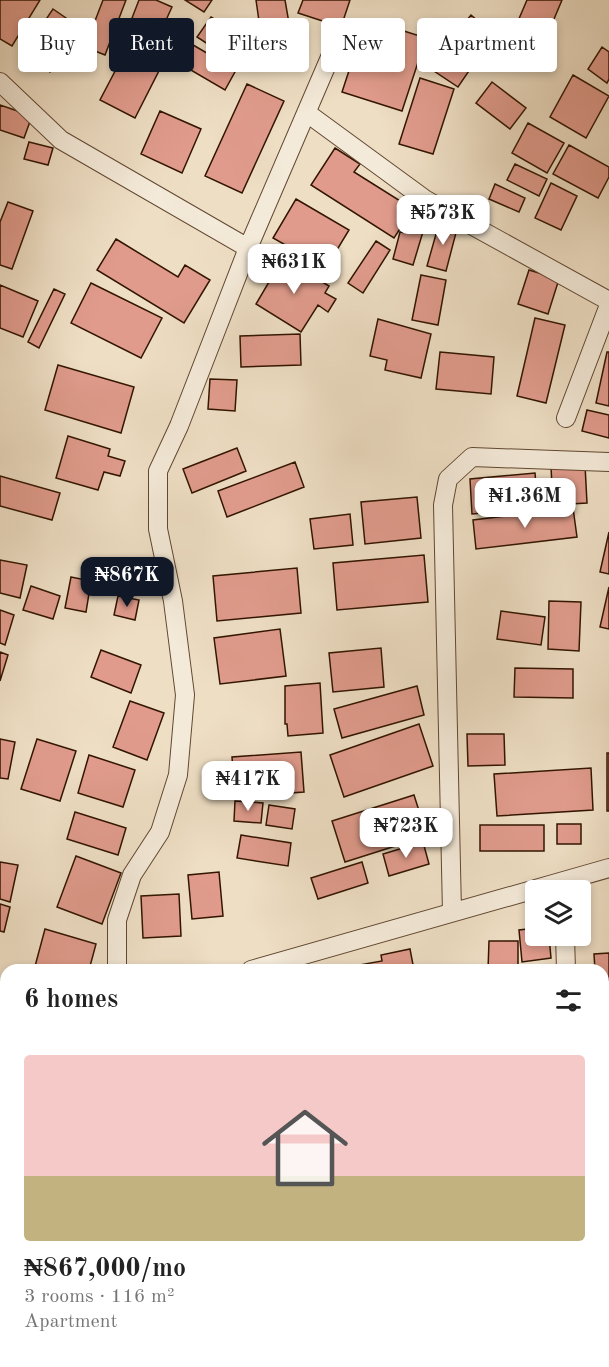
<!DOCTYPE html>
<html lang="en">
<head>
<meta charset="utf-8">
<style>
	:root { --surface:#fff; --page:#f6f6f6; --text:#222; --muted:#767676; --line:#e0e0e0; --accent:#111827 }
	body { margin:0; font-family:"Old Standard TT",serif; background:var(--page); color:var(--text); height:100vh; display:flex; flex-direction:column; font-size:22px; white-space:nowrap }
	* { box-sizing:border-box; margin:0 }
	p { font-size:20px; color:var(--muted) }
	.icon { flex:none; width:33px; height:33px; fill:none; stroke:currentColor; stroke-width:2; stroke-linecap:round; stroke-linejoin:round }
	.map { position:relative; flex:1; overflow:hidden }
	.sheet { position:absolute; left:0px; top:964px; width:609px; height:404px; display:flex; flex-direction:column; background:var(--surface); border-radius:18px 18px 0 0; box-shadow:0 3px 9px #0003 }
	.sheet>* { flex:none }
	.banner { position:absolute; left:18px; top:18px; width:573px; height:54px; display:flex; gap:12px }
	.fabs { position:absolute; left:525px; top:880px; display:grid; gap:12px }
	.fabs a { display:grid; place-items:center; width:66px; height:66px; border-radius:6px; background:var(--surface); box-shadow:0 3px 9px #0003; font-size:30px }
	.price { position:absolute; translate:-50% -51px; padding:0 14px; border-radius:12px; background:#fff; color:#222; font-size:20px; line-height:39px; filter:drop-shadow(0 2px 3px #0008) }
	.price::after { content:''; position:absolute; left:50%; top:36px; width:18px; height:14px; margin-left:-9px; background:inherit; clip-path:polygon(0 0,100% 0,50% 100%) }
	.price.on { background:var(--accent); color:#fff }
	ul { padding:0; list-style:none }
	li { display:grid; align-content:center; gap:12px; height:318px; padding:0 24px }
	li+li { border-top:2px solid var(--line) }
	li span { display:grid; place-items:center; height:186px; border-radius:6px; color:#555 }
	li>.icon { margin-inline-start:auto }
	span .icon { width:108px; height:108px; fill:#fffc; stroke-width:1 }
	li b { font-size:26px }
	h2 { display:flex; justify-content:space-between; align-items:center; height:72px; padding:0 24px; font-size:26px }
	.tag { padding:0 21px; border-radius:6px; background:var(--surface); box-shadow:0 3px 9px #0003; font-size:21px; line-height:54px }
	.tag.on { background:var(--accent); color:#fff }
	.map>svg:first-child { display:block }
</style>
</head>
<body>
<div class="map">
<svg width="609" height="1367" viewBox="0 0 609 1367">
	<rect width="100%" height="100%" fill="#eedec4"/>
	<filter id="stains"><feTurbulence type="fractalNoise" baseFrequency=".00333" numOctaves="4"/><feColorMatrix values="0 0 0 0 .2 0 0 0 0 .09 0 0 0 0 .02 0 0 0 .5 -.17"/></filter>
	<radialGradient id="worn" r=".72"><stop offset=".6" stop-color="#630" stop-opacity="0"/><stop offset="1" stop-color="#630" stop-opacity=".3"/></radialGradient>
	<!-- building -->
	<path fill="#e09b8c" stroke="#321500" stroke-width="1.5" d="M 0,0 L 40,0 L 12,46 L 0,39 Z
		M 103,0 L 126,0 L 105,55 L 85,47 Z
		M 139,0 L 156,0 L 172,7 L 161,31 L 132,18 Z
		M 185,0 L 212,0 L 204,12 Z
		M 256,0 L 285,0 L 289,23 L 260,28 Z
		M 303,0 L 350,0 L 341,27 L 298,13 Z
		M 527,0 L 562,0 L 533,69 L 503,56 Z
		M 53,9 L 79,27 L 50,72 L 23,53 Z
		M 471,15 L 497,37 L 479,57 L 454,36 Z
		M 211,17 L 251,43 L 237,63 L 197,37 Z
		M 366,19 L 426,38 L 402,111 L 342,92 Z
		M 134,35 L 168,53 L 135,118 L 100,100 Z
		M 188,42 L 236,70 L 225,90 L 177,62 Z
		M 445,42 L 475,62 L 458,87 L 428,67 Z
		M 602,47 L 609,52 L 609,79 L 607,83 L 588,69 Z
		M 573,75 L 609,96 L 586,138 L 550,117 Z
		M 420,78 L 454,89 L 433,154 L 399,144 Z
		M 492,82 L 526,108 L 510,129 L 476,103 Z
		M 247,84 L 284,101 L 242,193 L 205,176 Z
		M 0,105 L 32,116 L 24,138 L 0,130 Z
		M 160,111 L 201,129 L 182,173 L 141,154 Z
		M 528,123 L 564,143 L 547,173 L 512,153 Z
		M 29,142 L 53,148 L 48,165 L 24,159 Z
		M 569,145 L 609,167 L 609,177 L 598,198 L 553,174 Z
		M 335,148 L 360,164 L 354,172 L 413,209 L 394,238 L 311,185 Z
		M 515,164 L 547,179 L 539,196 L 507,180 Z
		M 551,183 L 577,196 L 561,230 L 535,218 Z
		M 495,184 L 525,198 L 519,212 L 489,199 Z
		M 296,199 L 349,230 L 326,268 L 273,238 Z
		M 8,202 L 33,211 L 12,269 L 0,265 L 0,222 Z
		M 412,211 L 428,215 L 413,265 L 393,259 L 400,232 L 406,233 Z
		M 440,220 L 458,225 L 446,271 L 427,266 Z
		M 116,239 L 178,277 L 185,265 L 210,280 L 184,323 L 97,270 Z
		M 376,241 L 390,250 L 363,293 L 348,283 Z
		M 283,258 L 329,286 L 325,293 L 336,299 L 328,312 L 318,305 L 301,332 L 256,304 Z
		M 529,270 L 559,279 L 548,314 L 518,304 Z
		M 421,275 L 446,280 L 438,325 L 412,320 Z
		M 91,283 L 162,318 L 141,358 L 71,323 Z
		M 0,285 L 38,301 L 23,337 L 0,328 Z
		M 54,289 L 65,294 L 39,348 L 28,342 Z
		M 535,318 L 565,325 L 546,403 L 517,396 Z
		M 378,319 L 431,334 L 421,378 L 385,370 L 387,360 L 370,356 Z
		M 300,334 L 301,365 L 241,367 L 240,336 Z
		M 440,352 L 494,357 L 491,394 L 436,389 Z
		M 607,352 L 609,352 L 609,406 L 596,403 Z
		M 58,365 L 134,387 L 121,433 L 45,410 Z
		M 210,379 L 237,380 L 235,411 L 208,409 Z
		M 587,410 L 609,415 L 609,438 L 582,431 Z
		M 68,436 L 110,449 L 108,456 L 125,461 L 120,476 L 104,472 L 98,490 L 56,478 Z
		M 237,448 L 246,471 L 192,493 L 183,469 Z
		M 295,462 L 304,487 L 227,517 L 218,491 Z
		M 585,465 L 587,503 L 553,505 L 551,467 Z
		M 535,473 L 538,508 L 472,514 L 470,479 Z
		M 0,476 L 60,493 L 52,520 L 0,506 Z
		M 417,497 L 421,538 L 365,544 L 361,502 Z
		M 573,508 L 577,537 L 476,549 L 473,520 Z
		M 350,514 L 353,545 L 314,549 L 310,519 Z
		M 609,532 L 609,574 L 600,572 Z
		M 424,555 L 428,602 L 337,610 L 333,563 Z
		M 0,560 L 27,565 L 20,598 L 0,593 Z
		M 297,568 L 301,613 L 217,621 L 213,576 Z
		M 71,577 L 91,581 L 86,612 L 65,608 Z
		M 31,586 L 60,596 L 53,619 L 23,610 Z
		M 609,587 L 609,629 L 600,627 Z
		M 118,596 L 139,600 L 135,620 L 114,615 Z
		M 549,601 L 581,602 L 579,651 L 548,649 Z
		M 0,610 L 14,615 L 5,645 L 0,643 Z
		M 501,611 L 545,617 L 541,645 L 497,639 Z
		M 280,629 L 286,676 L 220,684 L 214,638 Z
		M 381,648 L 384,687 L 333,692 L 329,653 Z
		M 101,650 L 141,665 L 131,693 L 91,677 Z
		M 0,652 L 8,655 L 0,681 Z
		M 515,668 L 573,669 L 573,698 L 514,697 Z
		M 320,683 L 323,733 L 288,736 L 287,724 L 285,724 L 285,686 Z
		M 417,686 L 424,715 L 342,738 L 334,709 Z
		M 130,701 L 164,713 L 147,760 L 113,747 Z
		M 419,724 L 433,766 L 344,797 L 330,755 Z
		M 467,734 L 504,734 L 505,765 L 468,766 Z
		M 0,739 L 15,742 L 8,779 L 0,778 Z
		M 37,739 L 76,751 L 60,801 L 21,789 Z
		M 301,752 L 304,792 L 235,797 L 232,757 Z
		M 607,753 L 609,753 L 609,811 L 607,811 Z
		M 89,755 L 135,770 L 123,807 L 78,793 Z
		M 591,768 L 593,810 L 497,816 L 494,774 Z
		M 414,795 L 427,836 L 345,862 L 332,821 Z
		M 235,801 L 263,803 L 261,823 L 234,821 Z
		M 269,805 L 295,809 L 292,829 L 266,825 Z
		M 75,812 L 126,828 L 118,855 L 67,839 Z
		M 557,824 L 581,824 L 581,844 L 557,844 Z
		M 480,825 L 544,825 L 544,851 L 480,851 Z
		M 241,835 L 291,843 L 288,866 L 237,858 Z
		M 423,842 L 429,864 L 389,876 L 383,854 Z
		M 76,856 L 121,873 L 102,924 L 57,907 Z
		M 0,862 L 18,865 L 10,902 L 0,899 Z
		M 362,862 L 368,883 L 318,899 L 311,878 Z
		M 219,872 L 223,916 L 192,919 L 188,875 Z
		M 179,894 L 181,936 L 143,938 L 141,896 Z
		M 0,904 L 10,907 L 4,932 L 0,931 Z
		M 536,928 L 536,936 L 549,936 L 551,958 L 522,962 L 519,930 Z
		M 45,929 L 96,944 L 89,970 L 34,970 Z
		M 489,941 L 518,941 L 518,970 L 488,970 Z
		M 410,949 L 414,970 L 360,970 L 359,965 L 382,961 L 381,955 Z
		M 609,953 L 609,1023 L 603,1023 L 603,970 L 595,970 L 594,954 Z
		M 603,1162 L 609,1163 L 609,1247 L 603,1246 Z
		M 399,1362 L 455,1362 L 457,1367 L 380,1367 Z"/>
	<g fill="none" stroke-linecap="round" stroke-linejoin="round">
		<defs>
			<path id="minor" d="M 0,82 L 61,140 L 248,248
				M 307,113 L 426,200 L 609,301
				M 566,418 L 609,305
				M 452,912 L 443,505 L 448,479 L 472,457 L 609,462
				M 565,936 L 566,970
				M 117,970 L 117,920 L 132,875 L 160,832 L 178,775 L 185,695 L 173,601 L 158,529 L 158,471 L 179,426 L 248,248 L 331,55
				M 251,970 L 609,868
				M 0,1071 L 6,1071
				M 15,1362 L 16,1367
				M 260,1367 L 263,1362"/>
		</defs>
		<!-- minor casing -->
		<use href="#minor" stroke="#614731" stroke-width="20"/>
		<!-- minor -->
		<use href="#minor" stroke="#f4ead9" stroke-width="18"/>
	</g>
	<rect width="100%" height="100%" filter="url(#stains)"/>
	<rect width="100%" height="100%" fill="url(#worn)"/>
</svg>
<div class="fabs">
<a><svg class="icon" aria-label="layers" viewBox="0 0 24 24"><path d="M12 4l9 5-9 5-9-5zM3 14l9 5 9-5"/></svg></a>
</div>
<b class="price" style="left:443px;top:246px">₦573K</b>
<b class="price" style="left:294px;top:295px">₦631K</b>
<b class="price" style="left:525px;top:529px">₦1.36M</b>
<b class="price on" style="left:127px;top:608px">₦867K</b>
<b class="price" style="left:248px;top:812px">₦417K</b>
<b class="price" style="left:406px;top:859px">₦723K</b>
<div class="banner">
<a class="tag">Buy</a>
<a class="tag on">Rent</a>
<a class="tag">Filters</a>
<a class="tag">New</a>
<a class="tag">Apartment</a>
</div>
<section class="sheet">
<h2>6 homes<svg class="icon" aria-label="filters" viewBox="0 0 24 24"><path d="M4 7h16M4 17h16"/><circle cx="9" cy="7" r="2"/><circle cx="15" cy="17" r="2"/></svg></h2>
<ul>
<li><span style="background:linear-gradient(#f6c9c9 65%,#c2b280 0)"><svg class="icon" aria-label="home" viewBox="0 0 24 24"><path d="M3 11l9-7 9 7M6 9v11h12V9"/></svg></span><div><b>₦867,000/mo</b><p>3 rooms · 116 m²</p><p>Apartment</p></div></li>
</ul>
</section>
</div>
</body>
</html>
